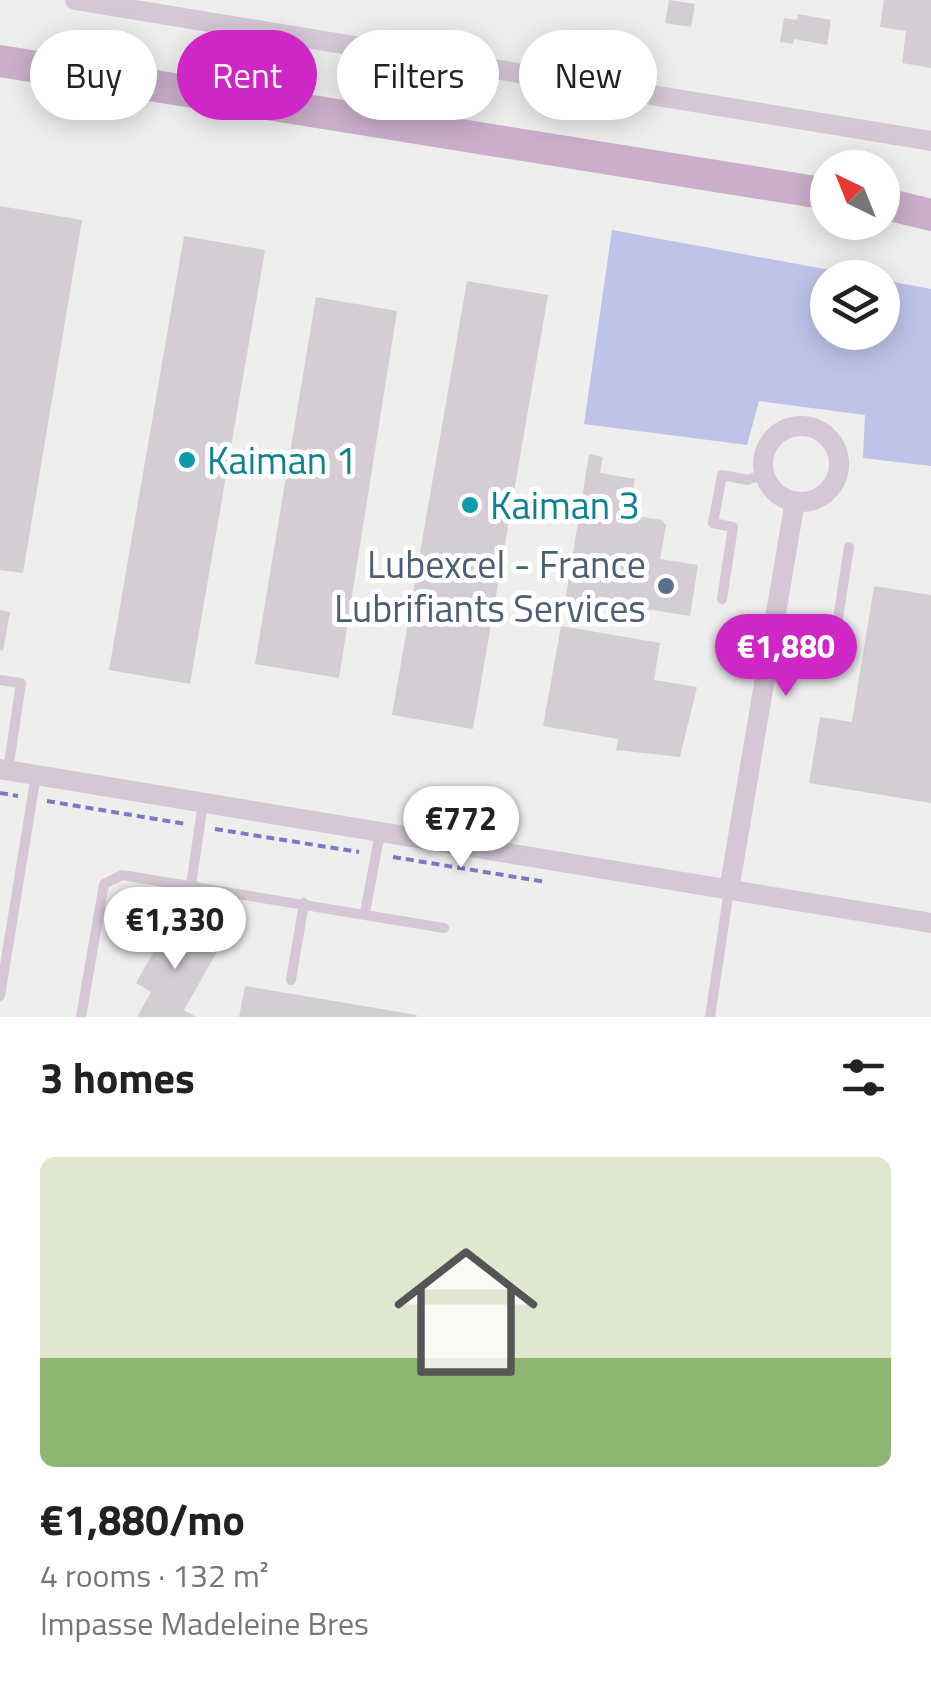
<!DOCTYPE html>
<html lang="en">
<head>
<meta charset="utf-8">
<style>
	:root { --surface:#fff; --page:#f6f6f6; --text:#222; --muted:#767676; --accent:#cf27c6 }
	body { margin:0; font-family:"Titillium Web",sans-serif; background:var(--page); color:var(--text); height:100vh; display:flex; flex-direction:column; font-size:38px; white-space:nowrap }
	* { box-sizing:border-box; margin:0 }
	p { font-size:32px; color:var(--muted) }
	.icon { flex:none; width:55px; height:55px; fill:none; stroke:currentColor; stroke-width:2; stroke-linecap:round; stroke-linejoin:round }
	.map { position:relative; height:1017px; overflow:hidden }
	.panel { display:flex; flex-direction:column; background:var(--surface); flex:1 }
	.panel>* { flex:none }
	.banner { position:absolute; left:30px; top:30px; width:872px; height:90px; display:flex; gap:20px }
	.needle { width:65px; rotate:317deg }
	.fabs { position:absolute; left:810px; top:150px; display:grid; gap:20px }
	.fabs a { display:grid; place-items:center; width:90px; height:90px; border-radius:50%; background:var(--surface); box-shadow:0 5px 25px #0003; font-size:50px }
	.price { position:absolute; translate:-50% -85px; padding:0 22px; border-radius:35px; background:#fff; color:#222; font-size:32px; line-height:65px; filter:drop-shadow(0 2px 5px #0008) }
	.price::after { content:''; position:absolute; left:50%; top:60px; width:30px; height:22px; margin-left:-15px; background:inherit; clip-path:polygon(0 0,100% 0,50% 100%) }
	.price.active { background:var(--accent); color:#fff }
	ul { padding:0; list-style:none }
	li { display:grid; align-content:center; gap:20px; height:530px; padding:0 40px }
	li span { display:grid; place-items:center; height:310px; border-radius:15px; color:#555 }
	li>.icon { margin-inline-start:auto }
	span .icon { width:180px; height:180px; fill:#fffc; stroke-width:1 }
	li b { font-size:42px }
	h2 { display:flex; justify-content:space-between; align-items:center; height:120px; padding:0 40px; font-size:42px }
	.chip { padding:0 35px; border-radius:45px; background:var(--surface); box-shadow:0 5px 25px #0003; font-size:35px; line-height:90px }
	.chip.active { background:var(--accent); color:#fff }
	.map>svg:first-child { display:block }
</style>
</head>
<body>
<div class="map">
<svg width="931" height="1017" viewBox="0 0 931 1017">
	<rect width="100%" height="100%" fill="#eeefed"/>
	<!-- green -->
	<path fill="#bec3ea" d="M 612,230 L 868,277 L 828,278 L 828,332 L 882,332 L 883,280 L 931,289 L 931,466 L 863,458 L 865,415 L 759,401 L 747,445 L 584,424 Z"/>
	<!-- building -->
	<path fill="#d4cdd3" d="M 669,0 L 695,4 L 691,27 L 665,23 Z
		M 884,0 L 931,0 L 931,68 L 902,63 L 906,31 L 880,27 Z
		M 798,14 L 831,20 L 827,45 L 794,39 L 793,44 L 780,42 L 784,18 L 797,20 Z
		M 0,206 L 82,220 L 23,573 L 0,570 Z
		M 184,236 L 265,250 L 190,684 L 109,670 Z
		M 467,281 L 548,295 L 473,729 L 392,715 Z
		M 316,297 L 397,311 L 339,678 L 255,664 Z
		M 589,454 L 603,457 L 600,473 L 635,479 L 629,515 L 662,520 L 666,525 L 660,559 L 698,565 L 690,616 L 614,604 L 613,609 L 565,602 Z
		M 874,586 L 931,595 L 931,803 L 809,783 L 820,717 L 852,722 Z
		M 0,610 L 10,612 L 3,651 L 0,650 Z
		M 561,626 L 660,643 L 654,680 L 697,687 L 680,757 L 616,750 L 618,739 L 543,726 Z
		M 171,921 L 219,948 L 184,1010 L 196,1017 L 137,1017 L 151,992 L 136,983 Z
		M 245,986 L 417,1015 L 416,1017 L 239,1017 Z"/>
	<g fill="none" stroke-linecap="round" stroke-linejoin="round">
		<!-- path -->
		<path stroke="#7979c5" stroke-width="4" stroke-dasharray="8 5" stroke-linecap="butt" d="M 0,793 L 18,796
			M 47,801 L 186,824
			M 215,829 L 359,852
			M 393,857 L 546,882"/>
		<!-- lane -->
		<path stroke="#d5c7d6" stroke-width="10" d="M 722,599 L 733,527 L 713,523 L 722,475 L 748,480 L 765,473
			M 769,654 L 831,664 L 849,547
			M 0,680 L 21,683 L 8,770
			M 191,885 L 203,803
			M 365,913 L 380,832
			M 291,980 L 304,903
			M 0,996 L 36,775
			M 81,1017 L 104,884 L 122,875 L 444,928
			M 710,1017 L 729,890"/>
		<!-- street -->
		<path stroke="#d5c7d6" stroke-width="20" d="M 75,0 L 931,141
			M763 464a38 38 0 1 1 76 0a38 38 0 1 1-76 0Z
			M 0,769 L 931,923
			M 729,890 L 795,501"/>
		<!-- primary -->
		<path stroke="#caaeca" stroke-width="32" d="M 0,61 L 828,194
			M 882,203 L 931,215"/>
	</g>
	<!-- markers -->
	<g fill="#0f9aa8" stroke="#fff" stroke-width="4">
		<circle cx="187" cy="460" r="10"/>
		<circle cx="470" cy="505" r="10"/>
	</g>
	<circle fill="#5c6f8a" stroke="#fff" stroke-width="4" cx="666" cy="586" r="10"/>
	<g text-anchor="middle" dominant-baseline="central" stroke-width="10" stroke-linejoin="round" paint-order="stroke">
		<!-- culture labels -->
		<g font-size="38" fill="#0d838f" stroke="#fff" text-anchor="start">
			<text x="207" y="460">Kaiman 1</text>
			<text x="490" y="505">Kaiman 3</text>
		</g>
		<!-- service labels -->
		<g font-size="38" fill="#4e5e75" stroke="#fff" text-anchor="end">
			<text x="646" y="564">Lubexcel - France<tspan x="646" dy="44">Lubrifiants Services</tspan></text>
		</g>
	</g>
</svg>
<div class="fabs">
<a><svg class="needle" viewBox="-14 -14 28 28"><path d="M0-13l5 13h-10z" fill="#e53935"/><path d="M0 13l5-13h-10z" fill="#767676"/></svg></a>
<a><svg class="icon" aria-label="layers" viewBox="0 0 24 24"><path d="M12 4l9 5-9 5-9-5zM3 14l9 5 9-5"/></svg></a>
</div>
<b class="price active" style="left:786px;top:699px">€1,880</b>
<b class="price" style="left:461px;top:871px">€772</b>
<b class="price" style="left:175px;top:972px">€1,330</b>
<div class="banner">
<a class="chip">Buy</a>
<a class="chip active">Rent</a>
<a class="chip">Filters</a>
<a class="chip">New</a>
</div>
</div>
<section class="panel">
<h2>3 homes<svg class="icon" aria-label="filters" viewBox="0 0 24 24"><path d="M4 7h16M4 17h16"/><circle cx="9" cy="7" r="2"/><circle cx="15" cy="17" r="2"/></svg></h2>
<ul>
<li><span style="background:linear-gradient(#dfe7d0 65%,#8fb573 0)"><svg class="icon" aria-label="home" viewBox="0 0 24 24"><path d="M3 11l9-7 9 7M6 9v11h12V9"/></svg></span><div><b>€1,880/mo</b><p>4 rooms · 132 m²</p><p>Impasse Madeleine Bres</p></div></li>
</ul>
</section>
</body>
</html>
